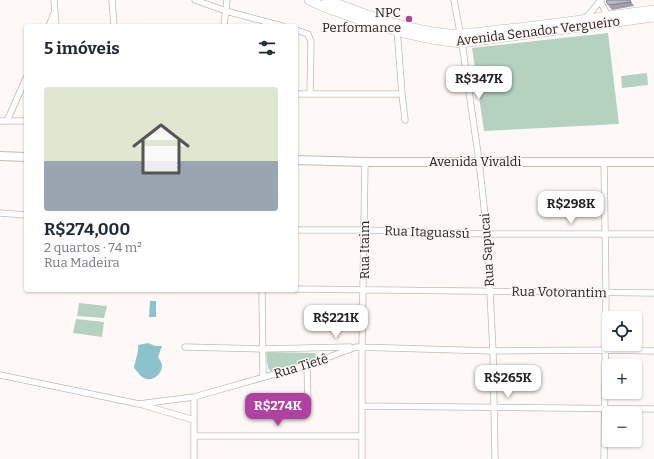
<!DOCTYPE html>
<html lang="pt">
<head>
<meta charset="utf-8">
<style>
	:root { --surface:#fff; --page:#f2f2f3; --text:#1f2937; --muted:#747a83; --accent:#af42a1 }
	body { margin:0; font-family:Bitter,serif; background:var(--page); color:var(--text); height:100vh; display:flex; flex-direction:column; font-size:15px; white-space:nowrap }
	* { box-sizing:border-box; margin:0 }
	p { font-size:13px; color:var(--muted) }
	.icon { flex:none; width:22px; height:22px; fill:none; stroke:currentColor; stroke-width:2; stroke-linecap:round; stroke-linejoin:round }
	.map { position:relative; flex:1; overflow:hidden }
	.side { position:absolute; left:24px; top:24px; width:274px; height:268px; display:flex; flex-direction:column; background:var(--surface); border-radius:4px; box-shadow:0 1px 3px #0004 }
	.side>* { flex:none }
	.fabs { position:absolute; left:602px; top:311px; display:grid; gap:8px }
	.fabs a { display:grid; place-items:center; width:40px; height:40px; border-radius:4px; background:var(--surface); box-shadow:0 1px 3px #0004; font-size:20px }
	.price { position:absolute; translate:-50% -34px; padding:0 9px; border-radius:8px; background:#fff; color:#222; font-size:13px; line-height:26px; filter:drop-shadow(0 1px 2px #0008) }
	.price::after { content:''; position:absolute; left:50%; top:24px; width:12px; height:9px; margin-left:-6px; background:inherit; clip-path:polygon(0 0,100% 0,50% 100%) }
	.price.active { background:var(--accent); color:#fff }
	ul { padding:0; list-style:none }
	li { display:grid; align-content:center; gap:8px; height:212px; padding:0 20px }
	li span { display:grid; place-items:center; height:124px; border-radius:4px; color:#555 }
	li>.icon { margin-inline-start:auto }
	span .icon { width:72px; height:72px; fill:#fffc; stroke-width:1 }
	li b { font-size:17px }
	h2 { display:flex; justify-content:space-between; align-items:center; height:48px; padding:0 20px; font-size:17px }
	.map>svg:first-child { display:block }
</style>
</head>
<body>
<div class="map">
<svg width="654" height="459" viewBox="0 0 654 459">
	<rect width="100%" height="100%" fill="#fef9f7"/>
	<!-- green -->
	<path fill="#b5d2c1" d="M 608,33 L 619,124 L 484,131 L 472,48 Z
		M 647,73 L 648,85 L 622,88 L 621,76 Z
		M 79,303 L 107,306 L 104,318 L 77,316 Z
		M 76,319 L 104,322 L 102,337 L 73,333 Z
		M 266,352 L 315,353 L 318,357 L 317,358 L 271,372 L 268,368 Z"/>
	<!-- water -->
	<path fill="#8bc2cb" d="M 150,301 L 156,301 L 156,317 L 149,317 Z
		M 148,343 L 155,346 L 162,346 L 158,357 C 160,360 162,363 162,366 C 162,373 154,381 147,379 C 141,378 138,372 134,368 C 135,360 139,353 138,345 Z"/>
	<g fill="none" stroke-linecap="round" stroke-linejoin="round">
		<defs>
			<path id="street" d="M 54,0 L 56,26
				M 112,0 L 114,26
				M 195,0 L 226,11 L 282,26
				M 454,0 L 462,43 L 479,161 L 487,234 L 493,351 L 495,459
				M 600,1 L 608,16
				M 586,18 L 601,0
				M 49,26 L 54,13
				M 224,26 L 227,0
				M 397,29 L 402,94 L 405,120
				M 296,30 L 308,34 L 311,42 L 310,94
				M 296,94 L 402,94
				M 0,121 L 26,121
				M 7,121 L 26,78
				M 0,213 L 26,215
				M 296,230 L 364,230 L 487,234 L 654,234
				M 296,289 L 654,293
				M 262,290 L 263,377
				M 185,347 L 262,349 L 350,347
				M 307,365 L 308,405
				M 0,375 L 139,404 L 194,397 L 307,365 L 356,347 L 493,351 L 605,350 L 654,351
				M 194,397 L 194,459
				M 143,405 L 194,420
				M 362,406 L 654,409
				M 195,436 L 362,436
				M 362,459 L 362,348 L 365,162
				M 604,459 L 606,293 L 604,162"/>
			<path id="secondary" d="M 0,156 L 26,157
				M 296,160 L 365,162 L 654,162"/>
			<path id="primary" d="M 309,0 C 322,7 336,11 349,16 C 386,29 423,40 462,43 L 654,17
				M 327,0 C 367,15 406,30 449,34 C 468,35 488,31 507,29 C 556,24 605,16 654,10"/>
		</defs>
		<!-- street casing -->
		<use href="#street" stroke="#c5b9b3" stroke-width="7"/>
		<!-- secondary casing -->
		<use href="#secondary" stroke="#c5b9b3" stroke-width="10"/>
		<!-- primary casing -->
		<use href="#primary" stroke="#c5b9b3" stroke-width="10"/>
		<!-- street -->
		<use href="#street" stroke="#fff" stroke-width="5.5"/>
		<!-- secondary -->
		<use href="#secondary" stroke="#fff" stroke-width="8"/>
		<!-- primary -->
		<use href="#primary" stroke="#fff" stroke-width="9"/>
	</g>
	<!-- wall -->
	<path fill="#a09ea8" d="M 630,0 L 634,6 L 612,10 L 606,2 Z"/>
	<!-- building -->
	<path fill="#bab8c3" stroke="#828188" d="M 607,0 L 630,0 L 631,2 L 609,5 L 606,2 Z"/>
	<!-- markers -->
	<circle fill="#af42a1" stroke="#fef9f7" stroke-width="1.5" cx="409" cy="19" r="4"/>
	<g text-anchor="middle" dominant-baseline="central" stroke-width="3" stroke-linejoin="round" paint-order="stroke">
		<!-- poi labels -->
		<g font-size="13" fill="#26221f" stroke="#fef9f7" text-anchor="end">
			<text x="401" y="12">NPC<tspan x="401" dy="15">Performance</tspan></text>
		</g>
		<!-- street labels -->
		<g font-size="13" fill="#26221f" stroke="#fef9f7">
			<text transform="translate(538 31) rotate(-7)">Avenida Senador Vergueiro</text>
			<text x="475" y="161">Avenida Vivaldi</text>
			<text transform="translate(427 232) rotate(2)">Rua Itaguassú</text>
			<text transform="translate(364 250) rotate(-90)">Rua Itaim</text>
			<text transform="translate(487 250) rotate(-94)">Rua Sapucai</text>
			<text transform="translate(559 292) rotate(1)">Rua Votorantim</text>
			<text transform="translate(301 366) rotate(-17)">Rua Tietê</text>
		</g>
	</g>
</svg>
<div class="fabs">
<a><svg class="icon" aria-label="locate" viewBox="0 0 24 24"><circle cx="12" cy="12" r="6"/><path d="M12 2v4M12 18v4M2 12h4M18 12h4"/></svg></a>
<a>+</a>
<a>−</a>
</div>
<b class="price" style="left:479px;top:100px">R$347K</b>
<b class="price" style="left:571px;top:225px">R$298K</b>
<b class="price" style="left:336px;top:339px">R$221K</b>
<b class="price" style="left:508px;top:399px">R$265K</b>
<b class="price active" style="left:278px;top:427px">R$274K</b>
<section class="side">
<h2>5 imóveis<svg class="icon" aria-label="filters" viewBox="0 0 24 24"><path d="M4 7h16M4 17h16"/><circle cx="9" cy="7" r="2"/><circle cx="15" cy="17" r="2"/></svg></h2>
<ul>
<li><span style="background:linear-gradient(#dfe7d0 60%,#9aa5b1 0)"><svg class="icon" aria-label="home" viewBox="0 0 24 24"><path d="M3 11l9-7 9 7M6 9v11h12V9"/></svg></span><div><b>R$274,000</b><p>2 quartos · 74 m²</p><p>Rua Madeira</p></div></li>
</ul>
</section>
</div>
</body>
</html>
